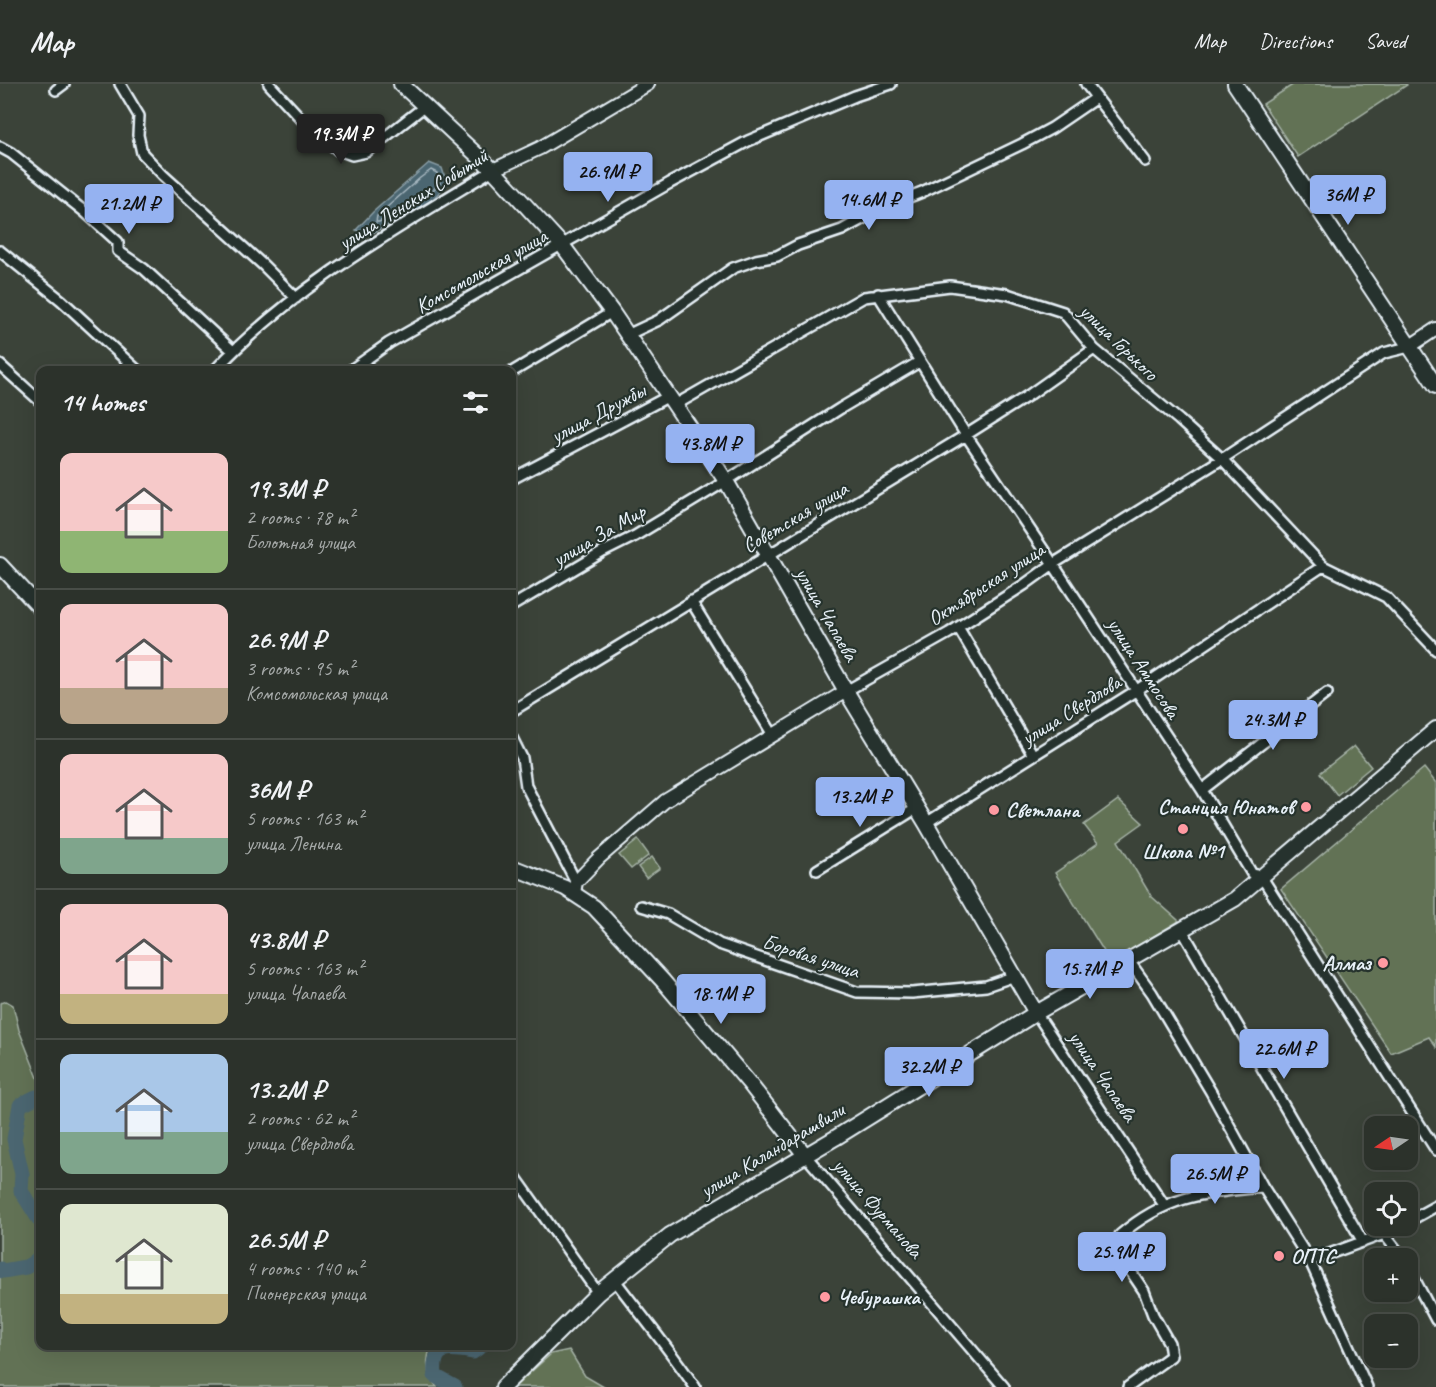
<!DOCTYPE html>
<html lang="en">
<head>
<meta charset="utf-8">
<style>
	:root { --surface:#2c322b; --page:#343a33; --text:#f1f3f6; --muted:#a6aaa9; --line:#484d47; --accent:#95b2f1 }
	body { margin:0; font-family:Caveat,sans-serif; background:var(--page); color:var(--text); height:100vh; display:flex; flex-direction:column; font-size:22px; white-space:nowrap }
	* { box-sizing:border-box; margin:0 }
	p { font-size:20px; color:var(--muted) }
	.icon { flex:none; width:33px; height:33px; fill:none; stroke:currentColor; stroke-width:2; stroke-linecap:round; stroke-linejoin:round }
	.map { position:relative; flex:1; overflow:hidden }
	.panel { position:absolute; left:36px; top:282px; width:480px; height:984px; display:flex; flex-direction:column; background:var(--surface); border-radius:12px; box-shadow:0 6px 24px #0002,0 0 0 2px var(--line) }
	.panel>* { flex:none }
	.needle { width:39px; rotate:257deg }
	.controls { position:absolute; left:1364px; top:1032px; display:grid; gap:12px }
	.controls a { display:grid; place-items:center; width:54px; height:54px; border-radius:12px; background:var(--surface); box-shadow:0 6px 24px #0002,0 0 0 2px var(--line); font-size:30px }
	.price { position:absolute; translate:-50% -51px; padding:0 14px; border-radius:6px; background:var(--accent); color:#111; font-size:20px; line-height:39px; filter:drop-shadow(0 2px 3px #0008) }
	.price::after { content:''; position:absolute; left:50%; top:36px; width:18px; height:14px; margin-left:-9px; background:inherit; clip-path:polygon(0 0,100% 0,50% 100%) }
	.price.current { background:#222; color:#fff }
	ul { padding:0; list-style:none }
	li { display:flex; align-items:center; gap:18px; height:150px; padding:0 24px }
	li+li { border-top:2px solid var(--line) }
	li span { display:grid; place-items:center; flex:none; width:168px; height:120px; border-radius:12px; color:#555 }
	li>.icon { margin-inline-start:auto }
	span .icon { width:72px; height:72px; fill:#fffc; stroke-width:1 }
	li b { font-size:26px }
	h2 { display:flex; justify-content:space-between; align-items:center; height:72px; padding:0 24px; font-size:26px }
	header { display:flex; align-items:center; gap:36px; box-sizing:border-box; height:84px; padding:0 30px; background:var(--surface); border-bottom:2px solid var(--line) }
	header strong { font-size:28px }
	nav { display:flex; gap:33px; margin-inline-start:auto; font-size:21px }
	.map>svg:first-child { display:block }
</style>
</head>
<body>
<header>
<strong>Map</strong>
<nav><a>Map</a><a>Directions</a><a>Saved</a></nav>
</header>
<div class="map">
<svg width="1436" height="1303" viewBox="0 0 1436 1303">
	<rect width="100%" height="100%" fill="#3b4339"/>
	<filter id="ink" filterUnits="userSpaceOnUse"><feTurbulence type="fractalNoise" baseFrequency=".0167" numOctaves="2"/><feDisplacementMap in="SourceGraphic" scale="12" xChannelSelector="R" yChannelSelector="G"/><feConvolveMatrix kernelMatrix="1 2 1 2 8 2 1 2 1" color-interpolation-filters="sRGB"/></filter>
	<g filter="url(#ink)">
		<!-- green -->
		<path fill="#627255" stroke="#a5b2a6" stroke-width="1.5" d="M 1294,0 L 1406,0 L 1407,1 L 1298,73 L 1263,20 Z
			M 1354,662 L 1371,683 L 1337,711 L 1320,689 Z
			M 1424,684 L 1436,699 L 1436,963 L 1429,953 L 1391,969 L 1281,805 Z
			M 1118,716 L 1143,739 L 1118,757 L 1151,812 L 1179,837 L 1129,867 L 1108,874 L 1055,789 L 1098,759 L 1084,741 Z
			M 638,756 L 649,771 L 631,785 L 619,771 Z
			M 652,773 L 660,784 L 646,794 L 638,783 Z
			M 6,917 L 13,921 L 19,946 L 40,999 L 40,1262 L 431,1262 C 426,1276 425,1291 437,1303 L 0,1303 L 0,919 Z
			M 569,1266 L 585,1292 L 604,1303 L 514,1303 L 551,1270 Z"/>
		<!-- water -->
		<path fill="#4b6671" stroke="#8a9ea7" stroke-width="1.5" d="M 429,79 L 442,84 L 447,100 L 430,118 L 369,151 L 356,146 L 373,128 Z"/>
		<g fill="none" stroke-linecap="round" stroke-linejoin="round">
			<!-- shore -->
			<path stroke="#a9b9c2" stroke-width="1.5" d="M 431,86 L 437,89 L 440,99 L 426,113 L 379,138 L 376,138 L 377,132 L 420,94 Z"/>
			<!-- river -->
			<path stroke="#4b6671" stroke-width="15" d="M 40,1014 L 36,1013 L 20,1021 L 14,1055 L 22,1090 L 21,1107 L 40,1137
				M 0,1185 L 3,1187 L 26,1183 L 40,1175
				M 455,1303 L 435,1292 C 432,1260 449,1264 473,1268 L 481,1262"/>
			<defs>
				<path id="minor" d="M 120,0 L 139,32 L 138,51 L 142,69 L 163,91 L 263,181 L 296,214
					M 269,0 L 307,41 L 338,66 L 352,71 L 366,68 L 425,22
					M 1086,0 L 1145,77
					M 56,6 L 64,0
					M 0,63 L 11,69 L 85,128 L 118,158 L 118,167 L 144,185 L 233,267
					M 0,167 L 61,216 L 137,286
					M 878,210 L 966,351 L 1053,480 L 1202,706 L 1252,790 L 1261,792 L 1436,1066
					M 627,251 L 659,236 L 733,184 L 756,176 L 777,172 L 798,161 L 842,146 L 884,123 L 922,108 L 1022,60 L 1052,44 L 1096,14
					M 0,281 L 40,317
					M 215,286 C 293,203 396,145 493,86
					M 351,286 L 389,259 L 670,99 L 748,57 L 855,12 L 891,0
					M 512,288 L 612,228
					M 675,321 L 864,213 L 950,202 L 1007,210 L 1063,228 L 1094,265 L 1179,336 L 1222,375 L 1323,482 L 1386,513 L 1436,566
					M 512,395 L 669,312
					M 691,517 L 773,651
					M 512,522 L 603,468 L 635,452 L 726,397 L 841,324 L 919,278
					M 958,543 L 1033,671
					M 846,607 L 949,549 L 1024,501 L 1053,480 L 1222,375 L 1384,269 L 1409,263
					M 512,627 L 966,351 L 1029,311 L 1094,265
					M 512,654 L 522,674 L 526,702 L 576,798
					M 1202,706 L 1327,609
					M 926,739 L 1137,606 L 1323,482
					M 817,786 L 917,724
					M 641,822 L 668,830 L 719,860 L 857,908 L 912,909 L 986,902 L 1015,892
					M 1182,846 L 1363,1158
					M 1129,877 L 1152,909 L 1211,1008 L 1263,1103 L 1310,1177 L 1367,1303
					M 1036,929 L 1164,1121
					M 805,1071 L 1004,1303
					M 512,1088 L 598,1209
					M 1407,1138 L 1436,1122
					M 1384,1150 L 1403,1174
					M 1310,1177 L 1384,1150 L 1400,1142
					M 1407,1181 L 1436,1236
					M 614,1195 C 641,1231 670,1266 695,1303
					M 1128,1303 L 1171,1272 L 1169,1259 L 1153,1231 L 1144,1207 L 1117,1167 L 1120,1151 C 1167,1111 1204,1109 1263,1103"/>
				<path id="tertiary" d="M 493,86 L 540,64 L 648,0
					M 1409,263 L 1436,245
					M 574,809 L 576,798 L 599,774 L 665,717 L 846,607"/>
				<path id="secondary" d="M 401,0 L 493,86 L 562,161 L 612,228 L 726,397 L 846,607 L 926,739 L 1036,929
					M 1235,0 L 1436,302
					M 0,481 L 40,524
					M 512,783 L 565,804 L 594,823 L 663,897 L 749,999 L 805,1071
					M 503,1303 L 598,1209 L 670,1151 L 835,1054 L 1036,929 L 1235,815 L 1436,645"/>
			</defs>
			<!-- minor casing -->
			<use href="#minor" stroke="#e8f1f8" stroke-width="14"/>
			<!-- tertiary casing -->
			<use href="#tertiary" stroke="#e8f1f8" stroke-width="16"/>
			<!-- secondary casing -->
			<use href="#secondary" stroke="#e8f1f8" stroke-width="18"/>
			<!-- minor -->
			<use href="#minor" stroke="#26332d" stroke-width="9"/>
			<!-- tertiary -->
			<use href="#tertiary" stroke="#26332d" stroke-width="12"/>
			<!-- secondary -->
			<use href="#secondary" stroke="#26332d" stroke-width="14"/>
		</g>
	</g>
	<!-- markers -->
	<g fill="#ff9aa2" stroke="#26332d" stroke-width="2">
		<circle cx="1306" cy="723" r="6"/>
		<circle cx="994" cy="726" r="6"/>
		<circle cx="1183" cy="745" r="6"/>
		<circle cx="1383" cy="879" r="6"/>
		<circle cx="1279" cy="1172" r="6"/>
		<circle cx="825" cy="1213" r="6"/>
	</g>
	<g text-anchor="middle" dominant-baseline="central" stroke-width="4.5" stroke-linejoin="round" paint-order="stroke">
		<!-- street labels -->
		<g font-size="21" fill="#e8f1f8" stroke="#26332d">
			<text transform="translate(413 115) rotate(-32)">улица Ленских Событий</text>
			<text transform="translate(481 187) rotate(-30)">Комсомольская улица</text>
			<text transform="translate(1119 258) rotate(44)">улица Горького</text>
			<text transform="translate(598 329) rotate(-28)">улица Дружбы</text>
			<text transform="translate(795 433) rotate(-31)">Советская улица</text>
			<text transform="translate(599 451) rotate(-30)">улица За Мир</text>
			<text transform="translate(986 500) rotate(-33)">Октябрьская улица</text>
			<text transform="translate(827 530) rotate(60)">улица Чапаева</text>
			<text transform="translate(1144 584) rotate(57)">улица Аммосова</text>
			<text transform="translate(1071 626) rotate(-32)">улица Свердлова</text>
			<text transform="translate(811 872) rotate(18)">Боровая улица</text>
			<text transform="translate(1103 992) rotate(56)">улица Чапаева</text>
			<text transform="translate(772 1066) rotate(-31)">улица Каландарашвили</text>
			<text transform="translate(878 1124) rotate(49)">улица Фурманова</text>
		</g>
		<!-- poi labels -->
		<g font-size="21" font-weight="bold" fill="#e8f1f8" stroke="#26332d" text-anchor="start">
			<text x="1294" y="723" text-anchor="end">Станция Юнатов</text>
			<text x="1006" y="726">Светлана</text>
			<text x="1183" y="767" text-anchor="middle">Школа №1</text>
			<text x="1371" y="879" text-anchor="end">Алмаз</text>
			<text x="1291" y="1172">ОПТС</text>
			<text x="837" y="1213">Чебурашка</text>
		</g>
	</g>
</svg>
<div class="controls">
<a><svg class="needle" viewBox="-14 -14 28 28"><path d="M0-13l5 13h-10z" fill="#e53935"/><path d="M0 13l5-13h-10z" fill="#a6aaa9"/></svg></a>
<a><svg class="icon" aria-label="locate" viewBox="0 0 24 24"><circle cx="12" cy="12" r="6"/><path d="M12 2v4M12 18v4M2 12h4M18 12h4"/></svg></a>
<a>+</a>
<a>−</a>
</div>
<b class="price current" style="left:341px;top:81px">19.3M ₽</b>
<b class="price" style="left:608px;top:119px">26.9M ₽</b>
<b class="price" style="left:1348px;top:142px">36M ₽</b>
<b class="price" style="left:869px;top:147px">14.6M ₽</b>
<b class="price" style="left:129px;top:151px">21.2M ₽</b>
<b class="price" style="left:710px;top:391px">43.8M ₽</b>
<b class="price" style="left:1273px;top:667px">24.3M ₽</b>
<b class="price" style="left:860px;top:744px">13.2M ₽</b>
<b class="price" style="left:1090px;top:916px">15.7M ₽</b>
<b class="price" style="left:721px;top:941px">18.1M ₽</b>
<b class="price" style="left:1284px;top:996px">22.6M ₽</b>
<b class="price" style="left:929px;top:1014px">32.2M ₽</b>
<b class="price" style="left:1215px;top:1121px">26.5M ₽</b>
<b class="price" style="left:1122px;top:1199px">25.9M ₽</b>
<section class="panel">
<h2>14 homes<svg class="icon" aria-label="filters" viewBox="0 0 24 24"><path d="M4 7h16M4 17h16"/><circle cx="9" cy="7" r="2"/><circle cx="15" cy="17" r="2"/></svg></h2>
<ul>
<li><span style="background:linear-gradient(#f6c9c9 65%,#8fb573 0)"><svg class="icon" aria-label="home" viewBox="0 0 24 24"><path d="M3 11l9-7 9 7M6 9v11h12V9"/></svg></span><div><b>19.3M ₽</b><p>2 rooms · 78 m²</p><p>Болотная улица</p></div></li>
<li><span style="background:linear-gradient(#f6c9c9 70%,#b9a48a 0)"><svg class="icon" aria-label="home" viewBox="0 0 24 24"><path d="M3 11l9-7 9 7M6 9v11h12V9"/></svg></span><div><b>26.9M ₽</b><p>3 rooms · 95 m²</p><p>Комсомольская улица</p></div></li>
<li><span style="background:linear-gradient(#f6c9c9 70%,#7fa58c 0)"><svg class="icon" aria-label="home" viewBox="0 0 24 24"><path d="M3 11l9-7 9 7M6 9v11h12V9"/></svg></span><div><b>36M ₽</b><p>5 rooms · 163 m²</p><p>улица Ленина</p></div></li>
<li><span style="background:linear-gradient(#f6c9c9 75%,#c2b280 0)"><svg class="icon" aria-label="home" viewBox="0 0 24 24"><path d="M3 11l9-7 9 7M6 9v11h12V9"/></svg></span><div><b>43.8M ₽</b><p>5 rooms · 163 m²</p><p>улица Чапаева</p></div></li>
<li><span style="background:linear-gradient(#a9c7e8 65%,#7fa58c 0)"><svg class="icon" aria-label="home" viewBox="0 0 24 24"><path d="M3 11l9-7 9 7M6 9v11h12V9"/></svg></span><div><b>13.2M ₽</b><p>2 rooms · 62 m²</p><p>улица Свердлова</p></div></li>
<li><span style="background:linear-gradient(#dfe7d0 75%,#c2b280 0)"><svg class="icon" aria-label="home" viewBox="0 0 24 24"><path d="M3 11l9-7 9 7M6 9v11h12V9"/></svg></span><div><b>26.5M ₽</b><p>4 rooms · 140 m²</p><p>Пионерская улица</p></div></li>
</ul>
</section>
</div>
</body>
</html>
